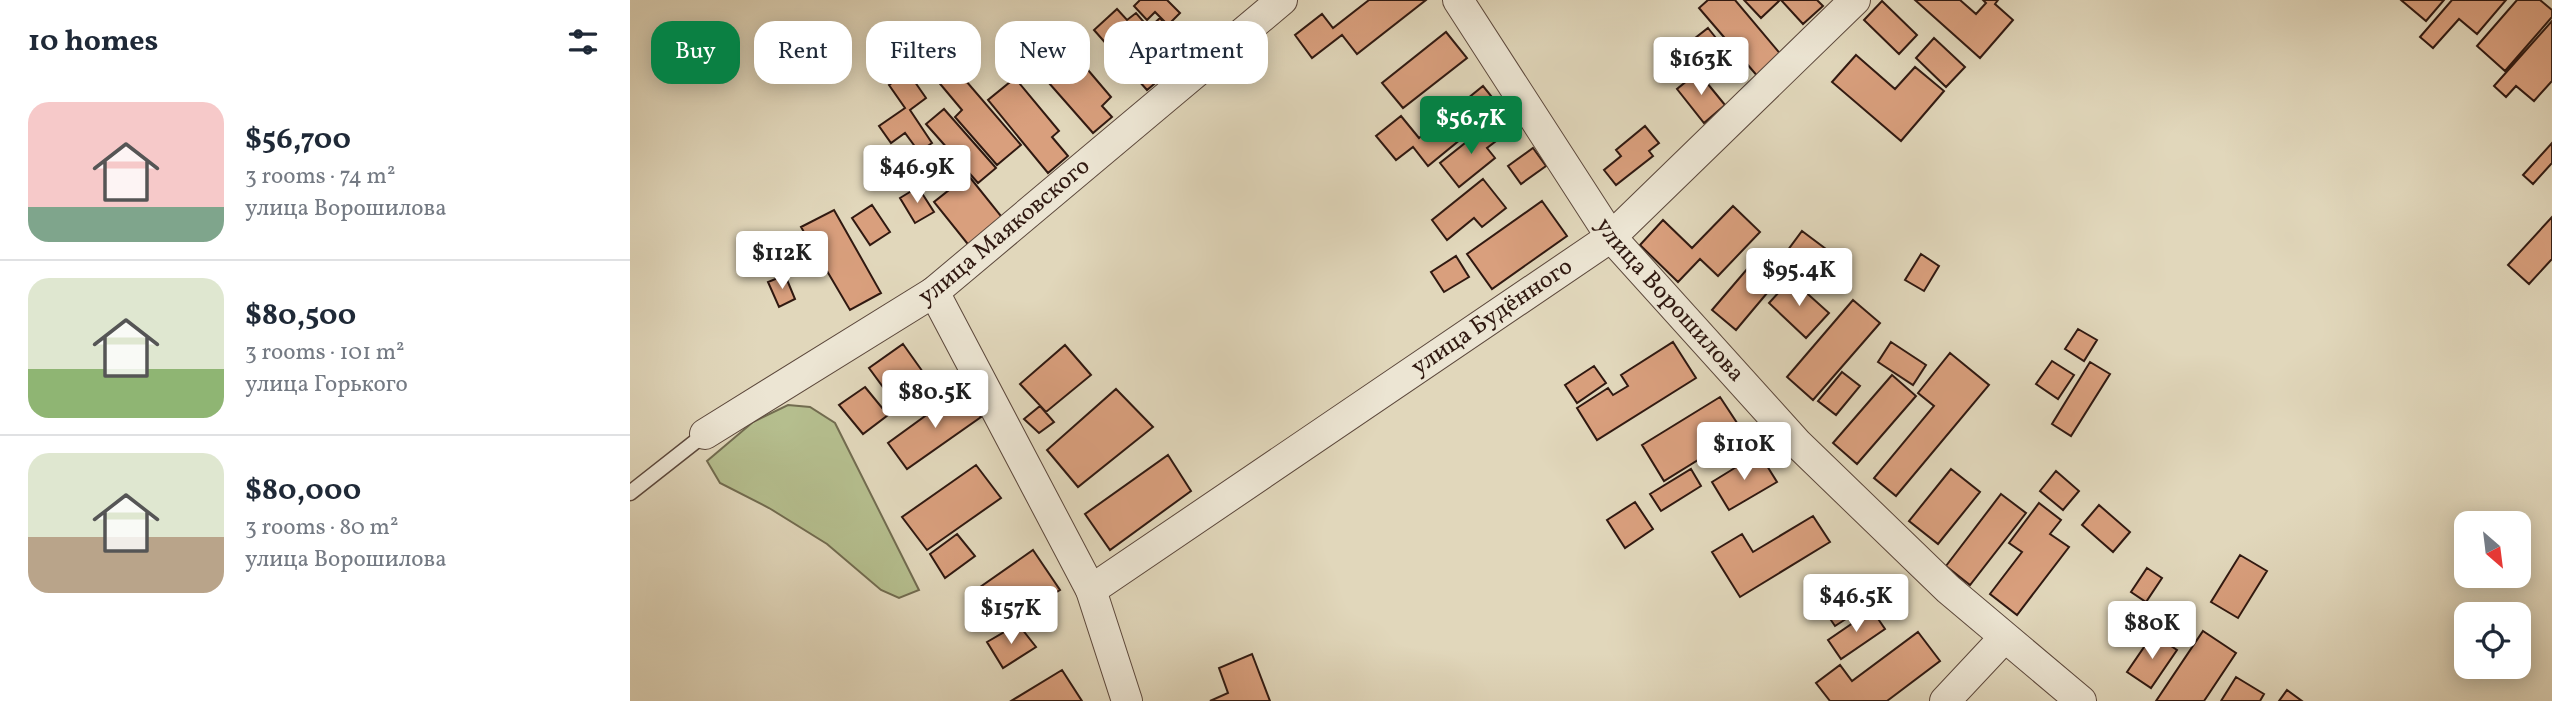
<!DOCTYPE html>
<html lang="en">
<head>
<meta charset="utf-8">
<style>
	:root { --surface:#fff; --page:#f2f2f3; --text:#1f2937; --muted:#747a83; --line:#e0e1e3; --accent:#0b8043 }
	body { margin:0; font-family:Vollkorn,serif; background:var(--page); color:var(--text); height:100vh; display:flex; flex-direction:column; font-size:26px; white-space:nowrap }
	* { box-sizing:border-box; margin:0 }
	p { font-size:23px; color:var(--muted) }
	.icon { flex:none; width:38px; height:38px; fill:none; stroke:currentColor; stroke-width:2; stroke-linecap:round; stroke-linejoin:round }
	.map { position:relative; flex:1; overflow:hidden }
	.sheet { display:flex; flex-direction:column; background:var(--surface); width:630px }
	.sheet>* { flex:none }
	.guide { position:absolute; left:21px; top:21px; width:665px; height:63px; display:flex; gap:14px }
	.needle { width:46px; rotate:152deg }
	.buttons { position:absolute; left:1824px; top:511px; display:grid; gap:14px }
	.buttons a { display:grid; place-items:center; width:77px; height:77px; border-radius:14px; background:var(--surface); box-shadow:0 4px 18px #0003; font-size:35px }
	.price { position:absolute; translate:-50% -60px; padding:0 16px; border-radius:7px; background:#fff; color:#222; font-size:23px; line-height:46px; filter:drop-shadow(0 2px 4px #0008) }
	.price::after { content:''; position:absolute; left:50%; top:42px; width:21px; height:16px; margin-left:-10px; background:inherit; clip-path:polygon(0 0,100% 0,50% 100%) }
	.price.current { background:var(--accent); color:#fff }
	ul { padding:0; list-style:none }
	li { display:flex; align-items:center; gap:21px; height:175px; padding:0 28px }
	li+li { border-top:2px solid var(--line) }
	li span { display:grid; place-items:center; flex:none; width:196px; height:140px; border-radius:21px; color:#555 }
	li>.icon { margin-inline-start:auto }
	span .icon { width:84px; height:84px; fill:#fffc; stroke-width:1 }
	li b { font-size:30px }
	h2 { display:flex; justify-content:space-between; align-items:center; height:84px; padding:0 28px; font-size:30px }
	.pill { padding:0 24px; border-radius:21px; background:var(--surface); box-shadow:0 4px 18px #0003; font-size:24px; line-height:63px }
	.pill.current { background:var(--accent); color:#fff }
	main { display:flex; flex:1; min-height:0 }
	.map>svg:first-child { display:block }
</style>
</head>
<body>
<main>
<section class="sheet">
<h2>10 homes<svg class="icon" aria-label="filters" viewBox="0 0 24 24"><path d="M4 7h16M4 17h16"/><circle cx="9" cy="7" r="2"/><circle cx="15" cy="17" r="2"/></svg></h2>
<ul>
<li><span style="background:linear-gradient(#f6c9c9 75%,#7fa58c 0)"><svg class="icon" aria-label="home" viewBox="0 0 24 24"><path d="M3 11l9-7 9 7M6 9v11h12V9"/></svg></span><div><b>$56,700</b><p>3 rooms · 74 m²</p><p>улица Ворошилова</p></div></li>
<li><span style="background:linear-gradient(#dfe7d0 65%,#8fb573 0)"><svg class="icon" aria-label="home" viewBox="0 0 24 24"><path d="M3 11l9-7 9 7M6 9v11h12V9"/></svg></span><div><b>$80,500</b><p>3 rooms · 101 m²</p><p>улица Горького</p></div></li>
<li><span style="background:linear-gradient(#dfe7d0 60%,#b9a48a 0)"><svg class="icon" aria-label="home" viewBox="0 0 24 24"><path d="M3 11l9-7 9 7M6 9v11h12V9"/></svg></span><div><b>$80,000</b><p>3 rooms · 80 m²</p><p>улица Ворошилова</p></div></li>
</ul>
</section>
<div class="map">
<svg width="1922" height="701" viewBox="0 0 1922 701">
	<rect width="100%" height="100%" fill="#e1d7bb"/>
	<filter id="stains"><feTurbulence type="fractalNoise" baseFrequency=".00286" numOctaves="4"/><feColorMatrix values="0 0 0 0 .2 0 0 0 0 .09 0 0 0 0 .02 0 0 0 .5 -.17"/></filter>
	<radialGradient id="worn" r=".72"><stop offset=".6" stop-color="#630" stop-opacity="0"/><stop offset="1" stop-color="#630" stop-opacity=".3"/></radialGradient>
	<!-- green -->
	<path fill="#b5be8e" stroke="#726c50" stroke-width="2" d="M 158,405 L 180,407 L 205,423 L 289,590 L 269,598 L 251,590 L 197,544 L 139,508 L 90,483 L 77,461 L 123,422 Z"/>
	<!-- building -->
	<path fill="#d99f7d" stroke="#301911" stroke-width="2" d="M 510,0 L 537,0 L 550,13 L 538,25 L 525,12 L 517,20 L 504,6 Z
		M 739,0 L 796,0 L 727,54 L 712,35 L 682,58 L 665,35 L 692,14 L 703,28 Z
		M 1078,0 L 1105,0 L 1153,57 L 1129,78 L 1069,8 Z
		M 1114,0 L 1150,0 L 1131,18 Z
		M 1151,0 L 1187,0 L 1193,6 L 1173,24 Z
		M 1285,0 L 1330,0 L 1346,14 L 1356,3 L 1353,0 L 1368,0 L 1365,4 L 1383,20 L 1350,58 Z
		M 1771,0 L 1814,0 L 1796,21 Z
		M 1822,0 L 1876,0 L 1847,34 L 1829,19 L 1803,48 L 1790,37 Z
		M 1887,0 L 1910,0 L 1922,10 L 1922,17 L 1875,71 L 1847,46 Z
		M 1252,1 L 1287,35 L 1269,54 L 1234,20 Z
		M 487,9 L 497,20 L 506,13 L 519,28 L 530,18 L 565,58 L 555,67 L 536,46 L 522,58 L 536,74 L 517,90 L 464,30 Z
		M 1922,21 L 1922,81 L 1904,101 L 1886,86 L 1876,97 L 1864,86 Z
		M 1078,28 L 1090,43 L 1067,61 L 1055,46 Z
		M 816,32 L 837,58 L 773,108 L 752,83 Z
		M 1304,38 L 1335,67 L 1316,87 L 1286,58 Z
		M 424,48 L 450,77 L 458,70 L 481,97 L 472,106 L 482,117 L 463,133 L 404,66 Z
		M 312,53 L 391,145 L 367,165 L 325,117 L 332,110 L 296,67 Z
		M 1226,55 L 1265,89 L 1285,67 L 1314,91 L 1271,141 L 1202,82 Z
		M 278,72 L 296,98 L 280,110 L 302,143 L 289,152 L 275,133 L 261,143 L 249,126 L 275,108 L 259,85 Z
		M 1068,72 L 1095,105 L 1074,123 L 1047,89 Z
		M 385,78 L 429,131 L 422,137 L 438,156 L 418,173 L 358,100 Z
		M 853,86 L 870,107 L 798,166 L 783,147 L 766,160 L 746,136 L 771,116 L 789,138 Z
		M 314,109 L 366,168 L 348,183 L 296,124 Z
		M 859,124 L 870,138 L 857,148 L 865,158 L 829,187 L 810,163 Z
		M 1015,126 L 1029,143 L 1019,151 L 1023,156 L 986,185 L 974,170 L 991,156 L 986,150 Z
		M 1922,143 L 1922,163 L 1903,184 L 1893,175 Z
		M 903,148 L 916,166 L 891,184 L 878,166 Z
		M 338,175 L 375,221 L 341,248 L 304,202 Z
		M 853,179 L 876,208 L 852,227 L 844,218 L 817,240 L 802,220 Z
		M 288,187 L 304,212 L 285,223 L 270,198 Z
		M 912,201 L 937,236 L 862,289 L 837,254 Z
		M 242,205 L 260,232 L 240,245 L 222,218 Z
		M 1103,206 L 1130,232 L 1088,276 L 1070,259 L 1048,282 L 1010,245 L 1033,220 L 1062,248 Z
		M 204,210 L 251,293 L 220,310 L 171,227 Z
		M 1922,217 L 1922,259 L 1899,284 L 1878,265 Z
		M 1172,231 L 1208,258 L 1197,272 L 1176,256 L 1163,273 L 1149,262 Z
		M 1130,254 L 1153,274 L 1106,330 L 1082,310 Z
		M 1291,254 L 1309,266 L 1294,291 L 1275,280 Z
		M 826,256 L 839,277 L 814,292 L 801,272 Z
		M 155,275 L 165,299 L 149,307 L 138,282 Z
		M 1161,279 L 1199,313 L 1176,338 L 1139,303 Z
		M 1223,300 L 1250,323 L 1183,400 L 1157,377 Z
		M 1448,329 L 1467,340 L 1454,361 L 1435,349 Z
		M 1043,342 L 1066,378 L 967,440 L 947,408 L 978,388 L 983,395 L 998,386 L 991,375 Z
		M 1261,342 L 1296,365 L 1283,385 L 1248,362 Z
		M 273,344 L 300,382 L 267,406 L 239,368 Z
		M 435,345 L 461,375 L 416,412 L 390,384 Z
		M 1320,353 L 1359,385 L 1266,496 L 1244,478 L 1304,406 L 1288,393 Z
		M 1422,361 L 1444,375 L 1428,399 L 1406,384 Z
		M 1460,362 L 1480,374 L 1441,436 L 1422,424 Z
		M 964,366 L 976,383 L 947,403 L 935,385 Z
		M 1212,372 L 1230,386 L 1206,415 L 1188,401 Z
		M 1262,375 L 1286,396 L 1227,464 L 1203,443 Z
		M 235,387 L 258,415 L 233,434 L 209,405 Z
		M 486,389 L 523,427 L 448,487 L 417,450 Z
		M 331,390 L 351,417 L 277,469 L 258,443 Z
		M 1090,397 L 1113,432 L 1034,481 L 1012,445 Z
		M 410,406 L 424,422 L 409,433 L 394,419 Z
		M 1128,429 L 1135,439 L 1096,462 L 1090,451 Z
		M 1129,453 L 1147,482 L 1099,510 L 1082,482 Z
		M 538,455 L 561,491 L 480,550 L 455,514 Z
		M 346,465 L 371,498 L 297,550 L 272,517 Z
		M 1061,469 L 1071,486 L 1031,511 L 1020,494 Z
		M 1321,469 L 1350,492 L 1308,544 L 1279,521 Z
		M 1426,471 L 1449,491 L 1433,510 L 1410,491 Z
		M 1371,494 L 1396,513 L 1340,585 L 1316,566 Z
		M 1005,502 L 1023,529 L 995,548 L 977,520 Z
		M 1409,503 L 1431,520 L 1420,534 L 1439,547 L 1387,615 L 1360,594 L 1392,552 L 1379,543 Z
		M 1469,505 L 1500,532 L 1483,552 L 1452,525 Z
		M 1183,516 L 1200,542 L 1110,597 L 1082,552 L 1112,534 L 1123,552 Z
		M 327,534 L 345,556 L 315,578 L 300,554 Z
		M 403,550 L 430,590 L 368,629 L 343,592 Z
		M 1610,555 L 1637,571 L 1608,618 L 1581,602 Z
		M 1517,568 L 1532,578 L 1516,602 L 1501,592 Z
		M 1229,578 L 1244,601 L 1205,626 L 1190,604 Z
		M 1242,610 L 1255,629 L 1211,659 L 1198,640 Z
		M 388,624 L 406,647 L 373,668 L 357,642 Z
		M 1573,631 L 1606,653 L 1574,701 L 1526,701 Z
		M 1288,632 L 1310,661 L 1257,701 L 1200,701 L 1186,683 L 1210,665 L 1222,681 Z
		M 1523,634 L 1547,650 L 1521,688 L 1497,672 Z
		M 622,654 L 640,701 L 580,701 L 598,693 L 589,668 Z
		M 432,670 L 452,701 L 381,701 Z
		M 1606,677 L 1634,694 L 1630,701 L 1591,701 Z
		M 1657,690 L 1672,701 L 1649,701 Z"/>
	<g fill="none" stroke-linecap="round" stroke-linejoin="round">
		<defs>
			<path id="lane" d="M 0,493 L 75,434"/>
			<g id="street">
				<path id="s1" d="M 828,0 L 981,237 L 1167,443 L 1318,589 L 1451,701"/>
				<path d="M 304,292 L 461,590 L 497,701"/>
				<path id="s2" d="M 75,434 L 304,292 L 652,0"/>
				<path id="s3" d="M 461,590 L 981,237 L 1225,0"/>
				<path d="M 1315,701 L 1374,638"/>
			</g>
		</defs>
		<!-- lane casing -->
		<use href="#lane" stroke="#5c483c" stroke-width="17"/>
		<!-- street casing -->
		<use href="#street" stroke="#5c483c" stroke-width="32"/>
		<!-- lane -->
		<use href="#lane" stroke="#ece5d3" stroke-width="14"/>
		<!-- street -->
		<use href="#street" stroke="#ece5d3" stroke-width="30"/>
	</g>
	<g text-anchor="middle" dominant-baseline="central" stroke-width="6" stroke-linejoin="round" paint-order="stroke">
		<!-- street labels -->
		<g font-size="24" fill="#301911" stroke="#ece5d3">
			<text stroke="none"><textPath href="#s2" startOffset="362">улица Маяковского</textPath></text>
			<text stroke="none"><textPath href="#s1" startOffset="368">улица Ворошилова</textPath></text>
			<text stroke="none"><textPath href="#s3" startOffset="485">улица Будённого</textPath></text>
		</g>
	</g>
	<rect width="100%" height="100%" filter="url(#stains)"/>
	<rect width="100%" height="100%" fill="url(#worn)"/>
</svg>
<div class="buttons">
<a><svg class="needle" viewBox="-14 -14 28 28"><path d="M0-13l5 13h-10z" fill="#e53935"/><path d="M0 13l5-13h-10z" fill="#747a83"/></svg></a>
<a><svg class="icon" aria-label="locate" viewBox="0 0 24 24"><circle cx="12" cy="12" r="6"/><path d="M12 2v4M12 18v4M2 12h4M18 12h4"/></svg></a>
</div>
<b class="price" style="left:1071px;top:97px">$163K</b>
<b class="price current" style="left:841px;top:156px">$56.7K</b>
<b class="price" style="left:287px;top:205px">$46.9K</b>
<b class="price" style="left:152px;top:291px">$112K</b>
<b class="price" style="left:1169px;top:308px">$95.4K</b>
<b class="price" style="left:305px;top:430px">$80.5K</b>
<b class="price" style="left:1114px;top:482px">$110K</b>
<b class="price" style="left:1226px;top:634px">$46.5K</b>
<b class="price" style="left:381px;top:646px">$157K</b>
<b class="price" style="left:1522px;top:661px">$80K</b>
<div class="guide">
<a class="pill current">Buy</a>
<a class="pill">Rent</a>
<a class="pill">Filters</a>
<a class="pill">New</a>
<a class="pill">Apartment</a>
</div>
</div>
</main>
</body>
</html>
